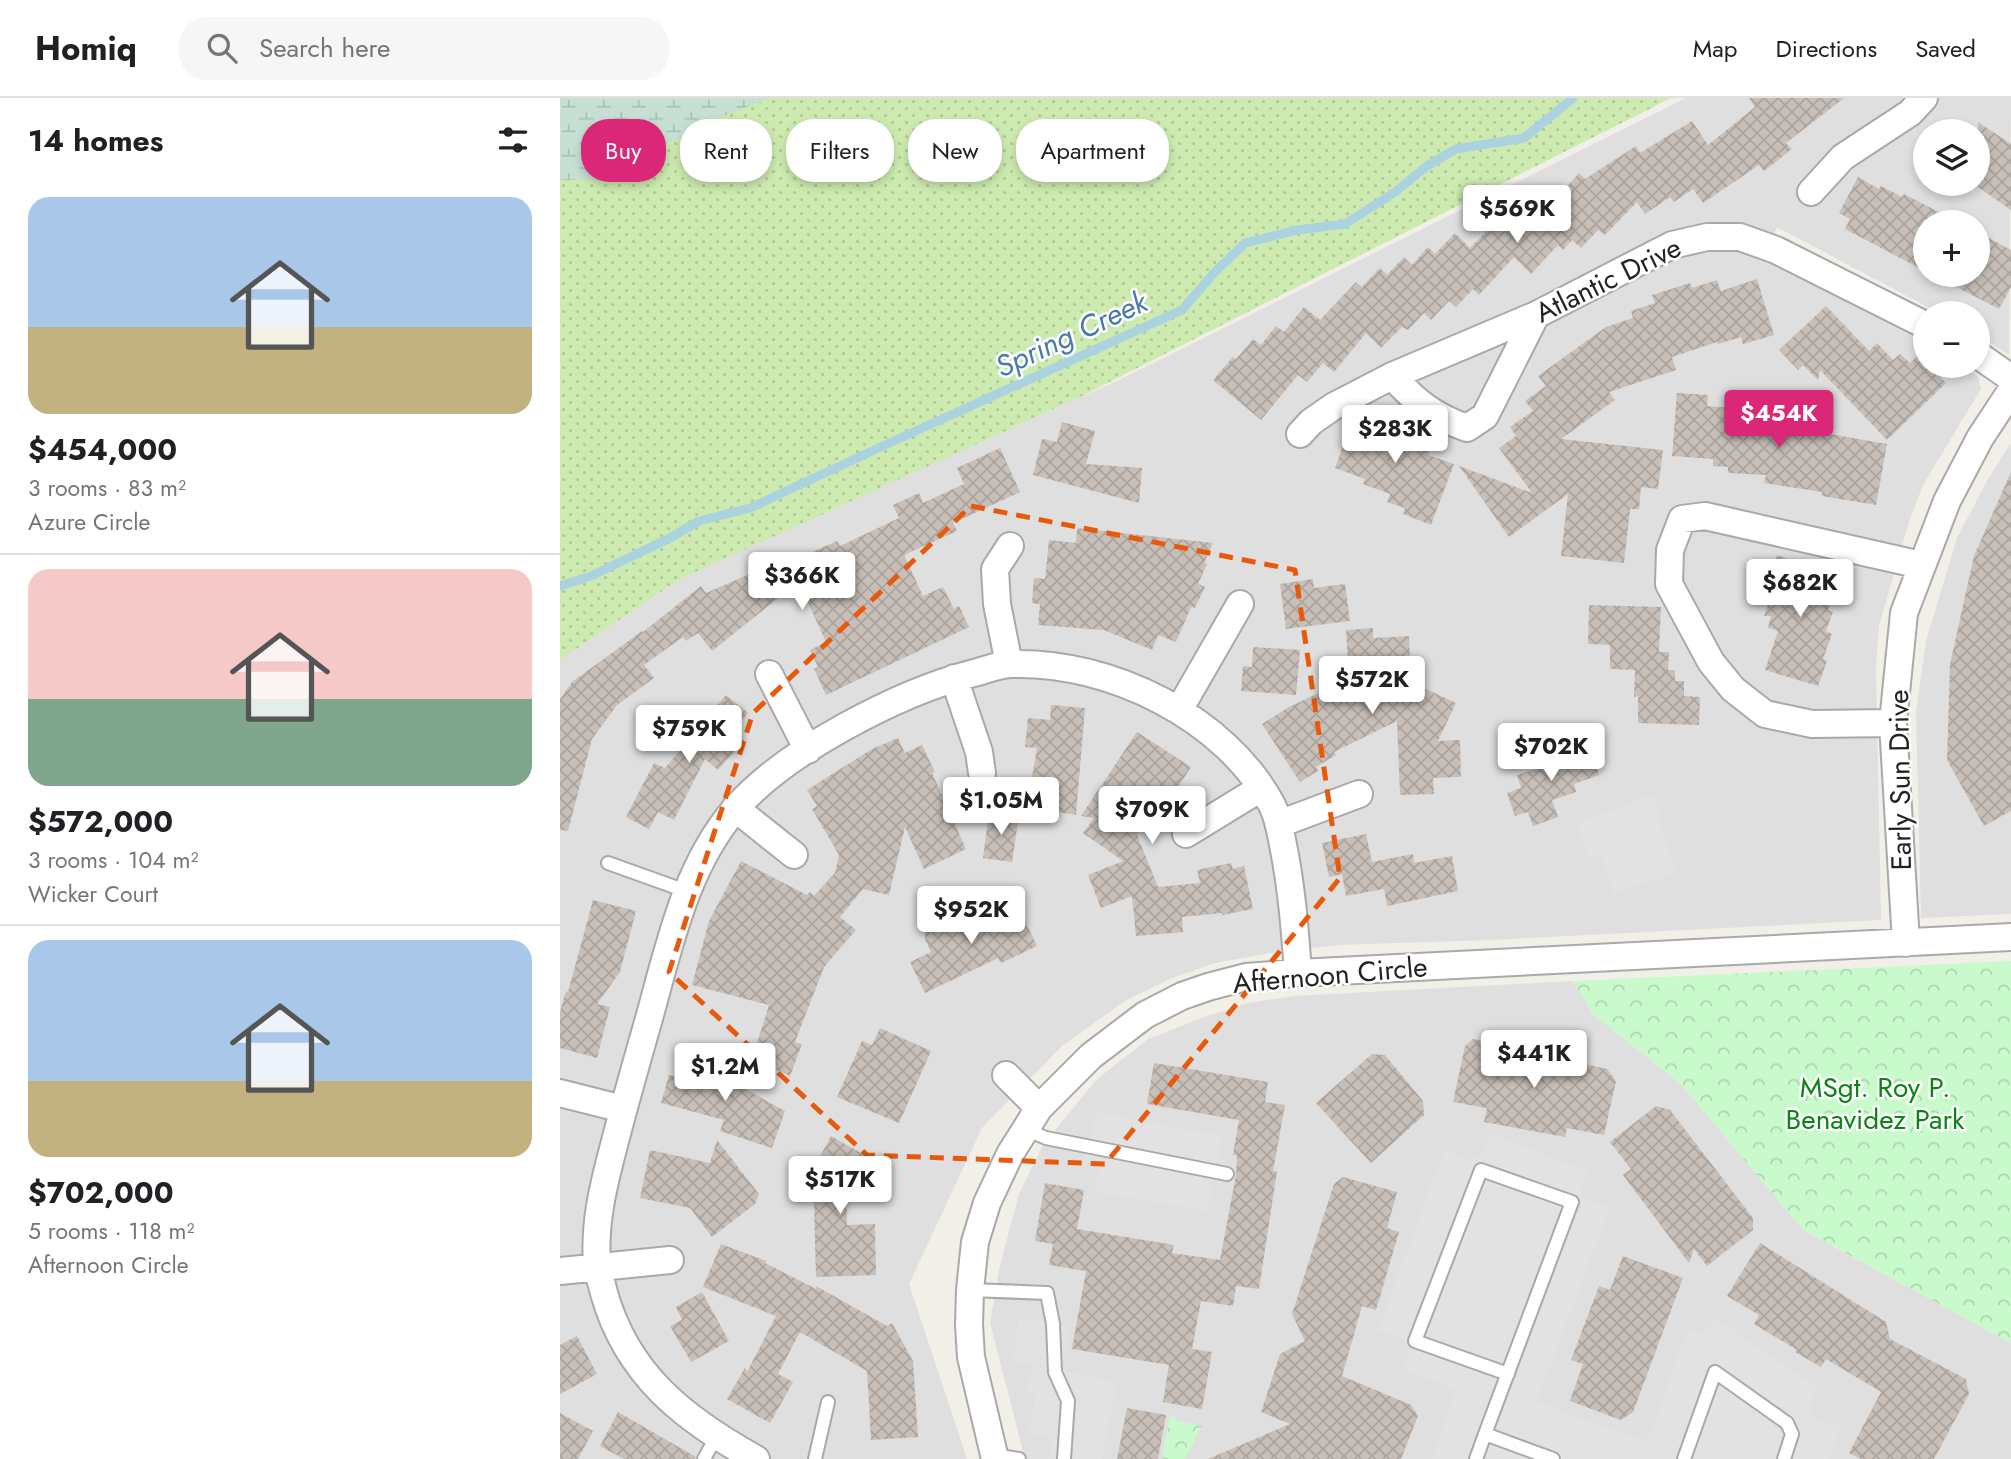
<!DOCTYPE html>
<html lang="en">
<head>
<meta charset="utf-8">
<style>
	:root { --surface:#fff; --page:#f6f6f6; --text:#202124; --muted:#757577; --line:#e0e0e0; --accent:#db2777 }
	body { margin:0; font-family:Jost,sans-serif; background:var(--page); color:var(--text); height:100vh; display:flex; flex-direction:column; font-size:26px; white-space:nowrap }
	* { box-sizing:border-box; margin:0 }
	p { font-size:23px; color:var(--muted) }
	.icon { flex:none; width:38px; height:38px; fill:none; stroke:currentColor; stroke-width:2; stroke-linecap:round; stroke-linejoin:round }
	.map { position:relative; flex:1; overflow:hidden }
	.side { display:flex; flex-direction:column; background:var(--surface); width:560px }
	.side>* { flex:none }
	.hud { position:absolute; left:21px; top:21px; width:665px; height:63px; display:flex; gap:14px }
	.fabs { position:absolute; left:1353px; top:21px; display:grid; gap:14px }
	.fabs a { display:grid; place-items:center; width:77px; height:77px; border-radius:50%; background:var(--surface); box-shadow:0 4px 10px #0003; font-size:35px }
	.price { position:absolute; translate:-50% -60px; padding:0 16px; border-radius:7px; background:#fff; color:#222; font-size:23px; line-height:46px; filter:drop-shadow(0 2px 4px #0008) }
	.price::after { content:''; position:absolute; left:50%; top:42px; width:21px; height:16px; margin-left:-10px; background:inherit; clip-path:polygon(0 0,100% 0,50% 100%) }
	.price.on { background:var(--accent); color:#fff }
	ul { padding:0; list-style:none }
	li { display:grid; align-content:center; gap:14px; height:371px; padding:0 28px }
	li+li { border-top:2px solid var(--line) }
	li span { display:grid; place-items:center; height:217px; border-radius:21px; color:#555 }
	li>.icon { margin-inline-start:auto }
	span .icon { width:126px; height:126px; fill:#fffc; stroke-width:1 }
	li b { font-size:30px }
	h2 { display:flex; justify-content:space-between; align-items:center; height:84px; padding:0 28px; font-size:30px }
	.pill { padding:0 24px; border-radius:28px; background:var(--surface); box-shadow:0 4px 10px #0003; font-size:24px; line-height:63px }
	.pill.on { background:var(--accent); color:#fff }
	header { display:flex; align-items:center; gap:42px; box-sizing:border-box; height:98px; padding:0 35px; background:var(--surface); border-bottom:2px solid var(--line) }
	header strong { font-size:33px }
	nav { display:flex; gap:38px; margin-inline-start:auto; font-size:24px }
	.search { width:490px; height:63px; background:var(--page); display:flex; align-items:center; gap:18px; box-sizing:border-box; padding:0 24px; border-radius:28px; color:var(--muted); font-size:26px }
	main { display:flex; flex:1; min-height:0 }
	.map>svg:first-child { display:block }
</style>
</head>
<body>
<header>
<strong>Homiq</strong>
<div class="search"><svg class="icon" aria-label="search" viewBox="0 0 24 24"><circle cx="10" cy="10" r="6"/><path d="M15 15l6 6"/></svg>Search here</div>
<nav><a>Map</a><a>Directions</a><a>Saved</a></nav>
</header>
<main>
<section class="side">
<h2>14 homes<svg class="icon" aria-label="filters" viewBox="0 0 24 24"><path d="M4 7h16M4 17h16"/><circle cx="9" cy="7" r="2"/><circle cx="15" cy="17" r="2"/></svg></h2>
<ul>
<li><span style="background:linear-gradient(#a9c7e8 60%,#c2b280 0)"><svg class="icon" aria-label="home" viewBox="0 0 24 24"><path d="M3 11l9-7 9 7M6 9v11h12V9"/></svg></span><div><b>$454,000</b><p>3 rooms · 83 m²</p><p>Azure Circle</p></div></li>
<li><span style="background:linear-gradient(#f6c9c9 60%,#7fa58c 0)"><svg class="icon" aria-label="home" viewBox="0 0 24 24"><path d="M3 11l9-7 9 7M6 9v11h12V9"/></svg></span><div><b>$572,000</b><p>3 rooms · 104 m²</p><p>Wicker Court</p></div></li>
<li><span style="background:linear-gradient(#a9c7e8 65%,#c2b280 0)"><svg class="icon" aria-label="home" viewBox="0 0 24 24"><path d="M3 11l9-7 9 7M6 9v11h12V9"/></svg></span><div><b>$702,000</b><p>5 rooms · 118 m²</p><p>Afternoon Circle</p></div></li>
</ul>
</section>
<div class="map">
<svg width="1451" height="1361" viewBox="0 0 1451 1361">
	<defs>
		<pattern id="grass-dots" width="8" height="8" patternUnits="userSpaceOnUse" patternTransform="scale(1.75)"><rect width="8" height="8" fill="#cdebb0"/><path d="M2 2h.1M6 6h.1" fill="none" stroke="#b0c997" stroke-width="1.8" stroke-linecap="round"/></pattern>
		<pattern id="wetland-marsh" width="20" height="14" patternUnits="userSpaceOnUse" patternTransform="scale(1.75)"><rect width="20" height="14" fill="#c6e0d4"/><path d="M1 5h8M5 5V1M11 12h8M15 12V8" fill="none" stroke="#aac0b6"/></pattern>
		<pattern id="park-crowns" width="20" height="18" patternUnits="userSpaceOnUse" patternTransform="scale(1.75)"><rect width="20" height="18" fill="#c8facc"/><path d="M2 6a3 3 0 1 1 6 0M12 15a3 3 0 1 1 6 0" fill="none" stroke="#acd6af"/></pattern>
		<pattern id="building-cross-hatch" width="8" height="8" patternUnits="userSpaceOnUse" patternTransform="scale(1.75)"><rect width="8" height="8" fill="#c7bfb8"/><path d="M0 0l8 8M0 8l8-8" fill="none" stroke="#aba49e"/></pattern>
	</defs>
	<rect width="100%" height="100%" fill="#f2efe9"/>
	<!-- residential -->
	<path fill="#e0dfdf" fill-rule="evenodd" d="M 1126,0 L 1451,0 L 1449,257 L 1418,236 L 1418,215 L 1379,215 L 1217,129 L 1205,162 L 1365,245 L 1365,268 L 1405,268 L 1418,279 L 1421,291 L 1363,387 L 1349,424 L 1319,528 L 1316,568 L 1321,822 L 930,842 L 777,847 L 711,855 L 655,865 L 612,880 L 565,903 L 502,948 L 422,1030 L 349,1186 L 407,1361 L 0,1361 L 0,562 L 120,481 L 208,438 L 559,282 ZM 1365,33 L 1418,33 L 1418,86 L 1365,86 ZM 1365,124 L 1418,124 L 1418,177 L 1365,177 Z
		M 1451,345 L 1451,816 L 1361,820 L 1356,614 L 1366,543 L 1397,440 L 1428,381 Z
		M 1013,883 L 1034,917 L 1121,986 L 1243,1132 L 1451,1245 L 1451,1361 L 465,1361 L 430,1225 L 440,1167 L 459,1096 L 483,1047 L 536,982 L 588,941 L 647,918 L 688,905 L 734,898 Z"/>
	<!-- grass -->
	<path fill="url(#grass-dots)" d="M 0,0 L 1111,0 L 520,299 L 120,481 L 0,562 Z"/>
	<!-- wetland -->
	<path fill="url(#wetland-marsh)" d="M 0,0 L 210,0 L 148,24 L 41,82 L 0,82 Z"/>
	<!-- park -->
	<path fill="url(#park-crowns)" d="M 1451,863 L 1451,1245 L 1243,1132 L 1121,986 L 1034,917 L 1013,883 Z
		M 610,1318 L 615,1319 L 617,1323 L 642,1328 L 625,1361 L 602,1361 Z"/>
	<!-- parking -->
	<path fill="#e2e2e2" d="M 1092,697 L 1117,775 L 1053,796 L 1040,756 L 1028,759 L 1016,726 Z
		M 538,1014 L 661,1038 L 648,1113 L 535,1094 L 538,1070 L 522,1066 Z
		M 931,1036 L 1027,1073 L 1020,1100 L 1050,1110 L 977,1304 L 1087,1344 L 1128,1231 L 1144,1236 L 1155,1220 L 1258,1290 L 1248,1309 L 1253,1320 L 1281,1329 L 1268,1361 L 871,1361 L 895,1291 L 842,1271 L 852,1245 L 818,1232 L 884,1052 L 905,1061 L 921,1059 Z
		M 459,1219 L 509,1228 L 502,1272 L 557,1284 L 542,1361 L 489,1361 L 492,1340 L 470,1334 L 476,1295 L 466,1294 L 473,1267 L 453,1263 Z"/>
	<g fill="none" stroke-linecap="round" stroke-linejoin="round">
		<!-- stream -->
		<path stroke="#aad3df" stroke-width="9" d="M 0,488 L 31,478 L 110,440 L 139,423 L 190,410 L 325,347 L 622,212 L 654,175 L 685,145 L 737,132 L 785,126 L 835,94 L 867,68 L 896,51 L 964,40 L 1013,0"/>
	</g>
	<!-- building -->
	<path fill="url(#building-cross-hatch)" d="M 1189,0 L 1284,0 L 1226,45 L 1232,51 L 1204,73 L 1199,67 L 1143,105 L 1133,91 L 1114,104 L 1110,99 L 1085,116 L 1077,104 L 1045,137 L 1038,132 L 1021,150 L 1012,142 L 1003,152 L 998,147 L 971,176 L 954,159 L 919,197 L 913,191 L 896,209 L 889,203 L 871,222 L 864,215 L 848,232 L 842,229 L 821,250 L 806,235 L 774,274 L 763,265 L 747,284 L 738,277 L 701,322 L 653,282 L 673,259 L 676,261 L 693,241 L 701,247 L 716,228 L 724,234 L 744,209 L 760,222 L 796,184 L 802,189 L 820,170 L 827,177 L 844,159 L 852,167 L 868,149 L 875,156 L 895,135 L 910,150 L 945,114 L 951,119 L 970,100 L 977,106 L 994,89 L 1001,95 L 1019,75 L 1025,81 L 1076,48 L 1080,55 L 1132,23 L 1148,47 L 1195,9 Z
		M 1418,24 L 1451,46 L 1451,112 L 1418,89 Z
		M 1298,79 L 1319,91 L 1321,88 L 1342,99 L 1344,96 L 1398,124 L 1365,124 L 1365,173 L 1285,131 L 1290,121 L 1279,115 Z
		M 1418,134 L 1451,152 L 1451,189 L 1439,211 L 1373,177 L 1418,177 Z
		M 1197,181 L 1214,237 L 1183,246 L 1181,239 L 1158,246 L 1157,244 L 1112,259 L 1116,272 L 1049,294 L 1055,302 L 1001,341 L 1103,352 L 1098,391 L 1081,389 L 1079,411 L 1070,411 L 1064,465 L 1001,458 L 1008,396 L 949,439 L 899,368 L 972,395 L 939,350 L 956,338 L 950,329 L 973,313 L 965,303 L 986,288 L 978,278 L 1046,229 L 1073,220 L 1071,213 L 1095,205 L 1092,197 L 1130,185 L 1132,190 L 1157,182 L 1161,193 Z
		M 1266,208 L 1309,253 L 1317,245 L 1333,262 L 1340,256 L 1350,265 L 1358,257 L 1365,264 L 1365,268 L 1369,268 L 1386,285 L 1327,342 L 1260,272 L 1258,282 L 1243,267 L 1238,272 L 1219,252 Z
		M 1117,295 L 1148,297 L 1147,308 L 1171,310 L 1171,316 L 1216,319 L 1216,316 L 1249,321 L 1247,332 L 1327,346 L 1316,407 L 1262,398 L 1262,394 L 1204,385 L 1206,377 L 1168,375 L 1168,369 L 1153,368 L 1153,361 L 1112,358 Z
		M 806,312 L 852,329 L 847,343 L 870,351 L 868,357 L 894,366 L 871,427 L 843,416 L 845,410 L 827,404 L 830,396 L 803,386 L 805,381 L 775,370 L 795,315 L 803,316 Z
		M 502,324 L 535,333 L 526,366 L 582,370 L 579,405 L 473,377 L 482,341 L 497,344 Z
		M 440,350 L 460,394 L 393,425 L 397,433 L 344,457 L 363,498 L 383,489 L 394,511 L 399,508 L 409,529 L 266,597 L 254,571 L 258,569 L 250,552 L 266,544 L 246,500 L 264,478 L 256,470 L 152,553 L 138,535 L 126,543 L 123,539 L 84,567 L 94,580 L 57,607 L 32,641 L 8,733 L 0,732 L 0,601 L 12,584 L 82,533 L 83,534 L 141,488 L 146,495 L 208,468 L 210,473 L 277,443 L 280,448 L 339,420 L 333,407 L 359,395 L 363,405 L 404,386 L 397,370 Z
		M 1451,374 L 1451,713 L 1424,728 L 1387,662 L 1390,566 L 1414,458 Z
		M 517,430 L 653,445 L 644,465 L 647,466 L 638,486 L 645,489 L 635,510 L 631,509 L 616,544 L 598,537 L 592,552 L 544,532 L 478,527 L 480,506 L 472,505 L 474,480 L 485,481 L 489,442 L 516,445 Z
		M 1217,457 L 1280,479 L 1268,512 L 1273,514 L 1266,533 L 1272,536 L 1263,561 L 1267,563 L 1258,588 L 1205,572 L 1218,533 L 1208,530 L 1211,518 L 1204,518 L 1212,494 L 1204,491 Z
		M 753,481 L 754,490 L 785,486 L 790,523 L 726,531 L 720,486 Z
		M 1029,507 L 1101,509 L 1099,554 L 1109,554 L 1108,572 L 1115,572 L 1115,583 L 1124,583 L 1124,598 L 1140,599 L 1139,627 L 1078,625 L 1078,598 L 1074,599 L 1075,572 L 1050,571 L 1050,547 L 1028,546 Z
		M 813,530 L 813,540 L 849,538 L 851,584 L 896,605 L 878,643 L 900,642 L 901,679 L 873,680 L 874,696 L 840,697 L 837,623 L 774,654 L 776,657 L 756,669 L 758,673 L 740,684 L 702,626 L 729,609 L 789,580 L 786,532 Z
		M 693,549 L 740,552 L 736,597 L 681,593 L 683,568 L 692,569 Z
		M 166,597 L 188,615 L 173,633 L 184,642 L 158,672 L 145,661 L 114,722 L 98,714 L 89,731 L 66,719 L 94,665 L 105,670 Z
		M 491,607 L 525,610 L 516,717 L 467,709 L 477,650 L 465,649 L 468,620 L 490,622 Z
		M 577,634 L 631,669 L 606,708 L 599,703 L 577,737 L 598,789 L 640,785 L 637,772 L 671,765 L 673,771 L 684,768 L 693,811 L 662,817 L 662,815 L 622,819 L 623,834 L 576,838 L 572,798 L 541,810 L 528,777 L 563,763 L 523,735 L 534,720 L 521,718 Z
		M 338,640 L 345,655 L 362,647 L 375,674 L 372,675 L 406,751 L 364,771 L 345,729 L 329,797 L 303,791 L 280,819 L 296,832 L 264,869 L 235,944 L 242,946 L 230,978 L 192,961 L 209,907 L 132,887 L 149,823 L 181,763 L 247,797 L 250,794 L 254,798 L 275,775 L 279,757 L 252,711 L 257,708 L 247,692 L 312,651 Z
		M 1002,647 L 1005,658 L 1030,650 L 1039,677 L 1014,686 L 1016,694 L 992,702 L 998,719 L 973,728 L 968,714 L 955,718 L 947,695 L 961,690 L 957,677 L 980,670 L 975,655 Z
		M 429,714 L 459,718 L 452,764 L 423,760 Z
		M 806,736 L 812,764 L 853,756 L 854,765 L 892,758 L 898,793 L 827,808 L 824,791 L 786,798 L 782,776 L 769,779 L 762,745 Z
		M 33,802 L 76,813 L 60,874 L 37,906 L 50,909 L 37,960 L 0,950 L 0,914 L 6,893 L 8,894 Z
		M 458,808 L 477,848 L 441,865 L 438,860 L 365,895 L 350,864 L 371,854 L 365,841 L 365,832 L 412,810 L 420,826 Z
		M 320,930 L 371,953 L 339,1025 L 277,999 L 302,943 L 312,947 Z
		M 913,941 L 1047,971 L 1056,983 L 1044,1037 L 1007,1030 L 1005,1039 L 924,1024 L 927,1010 L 893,1004 L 905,948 Z
		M 812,956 L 825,957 L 863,1003 L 864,1017 L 811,1065 L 756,1005 Z
		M 130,963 L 174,975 L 171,983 L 225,1013 L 212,1050 L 160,1033 L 164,1022 L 101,1005 L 109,977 L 125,981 Z
		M 594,965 L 708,984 L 705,1004 L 725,1007 L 713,1073 L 717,1073 L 699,1191 L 676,1188 L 673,1208 L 641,1203 L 632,1251 L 652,1254 L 642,1311 L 603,1304 L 609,1267 L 512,1251 L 526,1173 L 489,1167 L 493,1146 L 475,1143 L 485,1085 L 524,1092 L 517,1131 L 614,1147 L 612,1155 L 660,1162 L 676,1077 L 677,1057 L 673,1057 L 679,1022 L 587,1006 Z
		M 1096,1008 L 1110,1012 L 1193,1120 L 1193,1132 L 1147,1168 L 1134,1151 L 1129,1165 L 1063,1077 L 1071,1071 L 1050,1044 Z
		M 271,1038 L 308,1059 L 286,1098 L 287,1127 L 315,1126 L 316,1177 L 256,1179 L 253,1072 Z
		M 157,1042 L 199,1096 L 195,1106 L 152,1139 L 130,1110 L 80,1100 L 90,1052 L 150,1065 Z
		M 783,1079 L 837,1094 L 827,1130 L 839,1134 L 816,1212 L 802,1208 L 782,1278 L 851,1307 L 858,1318 L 841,1361 L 648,1361 L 730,1326 L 701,1314 L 720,1256 L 745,1243 L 732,1216 L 774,1086 Z
		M 1200,1145 L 1326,1224 L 1330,1241 L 1406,1281 L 1409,1296 L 1374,1361 L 1301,1361 L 1289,1355 L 1321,1294 L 1266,1261 L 1261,1269 L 1235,1254 L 1237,1252 L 1194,1226 L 1199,1217 L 1167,1198 Z
		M 161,1146 L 206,1163 L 205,1165 L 256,1191 L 256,1188 L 327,1228 L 332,1225 L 353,1263 L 358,1339 L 311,1342 L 307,1273 L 240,1234 L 218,1276 L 233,1284 L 210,1325 L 167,1301 L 185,1270 L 187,1274 L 216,1218 L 143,1189 Z
		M 1063,1158 L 1123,1180 L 1073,1314 L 1061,1322 L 1010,1303 L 1023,1266 L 1011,1262 L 1039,1188 L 1050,1192 Z
		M 142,1194 L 169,1243 L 131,1264 L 110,1228 L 122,1222 L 116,1209 Z
		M 17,1238 L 37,1276 L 0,1296 L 0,1247 Z
		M 567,1310 L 606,1317 L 598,1361 L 557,1361 Z
		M 58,1314 L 136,1359 L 135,1361 L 64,1361 L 40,1348 Z
		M 0,1315 L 33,1333 L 18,1361 L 0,1361 Z"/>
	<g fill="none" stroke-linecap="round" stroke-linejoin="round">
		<defs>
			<path id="service" d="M 48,765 L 126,793
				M 465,1031 L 486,1040 L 667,1076
				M 410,1192 L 487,1195 L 493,1226 L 495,1274 L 508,1303 L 504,1361
				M 948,1276 L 855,1243 L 921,1072 L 1012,1104 L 925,1336 L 993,1361
				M 434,1357 L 459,1361
				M 144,1361 L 156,1339
				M 255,1361 L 268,1304
				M 916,1361 L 925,1336
				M 1124,1361 L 1155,1274 L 1227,1325 L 1232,1336 L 1224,1361"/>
			<path id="minor" d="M 1251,94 L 1283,59 L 1350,15 L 1364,0
				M 1418,257 L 1451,280
				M 832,278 C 856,304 873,318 907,330 L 925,318 L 976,217
				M 740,336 L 751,324 L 774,308 L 832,278 L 976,217 L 1112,147 L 1147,139 L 1180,139 L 1216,152 L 1365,227
				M 449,566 L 437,506 L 435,471 L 450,448
				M 209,576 L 248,652
				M 394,580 L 419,654 L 422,675
				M 619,612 L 680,506
				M 1333,625 L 1252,626 L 1205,616 L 1173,591 L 1151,564 L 1109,486 L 1110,452 L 1122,421 L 1145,418 L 1361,467
				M 175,710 L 234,757
				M 719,726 L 799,696
				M 626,736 L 701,690
				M 1346,845 L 1333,625 L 1344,515 L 1387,403 L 1420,340 L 1451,293
				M 446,977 L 479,1010
				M 0,995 L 63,1011
				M 0,1173 L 110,1162
				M 196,1361 C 124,1321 67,1277 44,1195 C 42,1185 37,1175 37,1165 C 34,1126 43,1089 53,1051 C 64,1008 76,966 88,924 C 109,850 124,771 175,711 C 225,653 340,594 414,575 C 426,572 440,566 452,566 C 549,563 665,619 712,707 C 719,721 721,737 724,752 C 732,793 735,833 738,875
				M 435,1361 L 411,1259 L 409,1227 L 410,1192 L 415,1144 L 427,1105 L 450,1056 L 479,1010 L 531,958 L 585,917 L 622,898 L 648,889 L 686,879 L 738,875 L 1451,839"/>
		</defs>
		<!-- service casing -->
		<use href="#service" stroke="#a9a9a9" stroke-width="16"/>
		<!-- minor casing -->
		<use href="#minor" stroke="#a9a9a9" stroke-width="30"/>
		<!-- service -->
		<use href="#service" stroke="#fff" stroke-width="12"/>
		<!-- minor -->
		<use href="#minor" stroke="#fff" stroke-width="26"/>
	</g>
	<!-- marked area -->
	<path fill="none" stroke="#e8590c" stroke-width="5" stroke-dasharray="14 9" stroke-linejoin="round" d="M 411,408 L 735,472 L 780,780 L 545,1066 L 307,1057 L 109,874 L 193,615 Z"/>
	<g text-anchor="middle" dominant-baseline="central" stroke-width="5" stroke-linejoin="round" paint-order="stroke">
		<!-- street labels -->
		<g font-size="28" fill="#222" stroke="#fff">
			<text transform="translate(1048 182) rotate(-26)">Atlantic Drive</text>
			<text transform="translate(1340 682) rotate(-91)">Early Sun Drive</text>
			<text transform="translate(770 877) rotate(-5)">Afternoon Circle</text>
		</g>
		<!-- park labels -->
		<g font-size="28" fill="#0c8416" stroke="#fff">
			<text x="1315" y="989">MSgt. Roy P.<tspan x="1315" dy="32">Benavidez Park</tspan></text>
		</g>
		<!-- water labels -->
		<g font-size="30" font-style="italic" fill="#4a7aab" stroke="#fff">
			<text transform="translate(511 236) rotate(-25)">Spring Creek</text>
		</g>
	</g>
</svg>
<div class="fabs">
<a><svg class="icon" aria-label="layers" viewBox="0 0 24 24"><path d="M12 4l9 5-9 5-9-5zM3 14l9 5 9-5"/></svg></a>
<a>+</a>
<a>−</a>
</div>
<b class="price" style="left:957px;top:147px">$569K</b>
<b class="price on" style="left:1219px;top:352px">$454K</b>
<b class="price" style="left:835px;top:367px">$283K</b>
<b class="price" style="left:242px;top:514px">$366K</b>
<b class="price" style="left:1240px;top:521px">$682K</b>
<b class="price" style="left:812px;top:618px">$572K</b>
<b class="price" style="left:129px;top:667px">$759K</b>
<b class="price" style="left:991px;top:685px">$702K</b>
<b class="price" style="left:441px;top:739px">$1.05M</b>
<b class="price" style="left:592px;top:748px">$709K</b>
<b class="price" style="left:411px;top:848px">$952K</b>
<b class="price" style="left:974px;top:992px">$441K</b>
<b class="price" style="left:165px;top:1005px">$1.2M</b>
<b class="price" style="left:280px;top:1118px">$517K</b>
<div class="hud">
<a class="pill on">Buy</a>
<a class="pill">Rent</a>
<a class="pill">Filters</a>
<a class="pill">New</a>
<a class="pill">Apartment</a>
</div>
</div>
</main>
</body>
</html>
